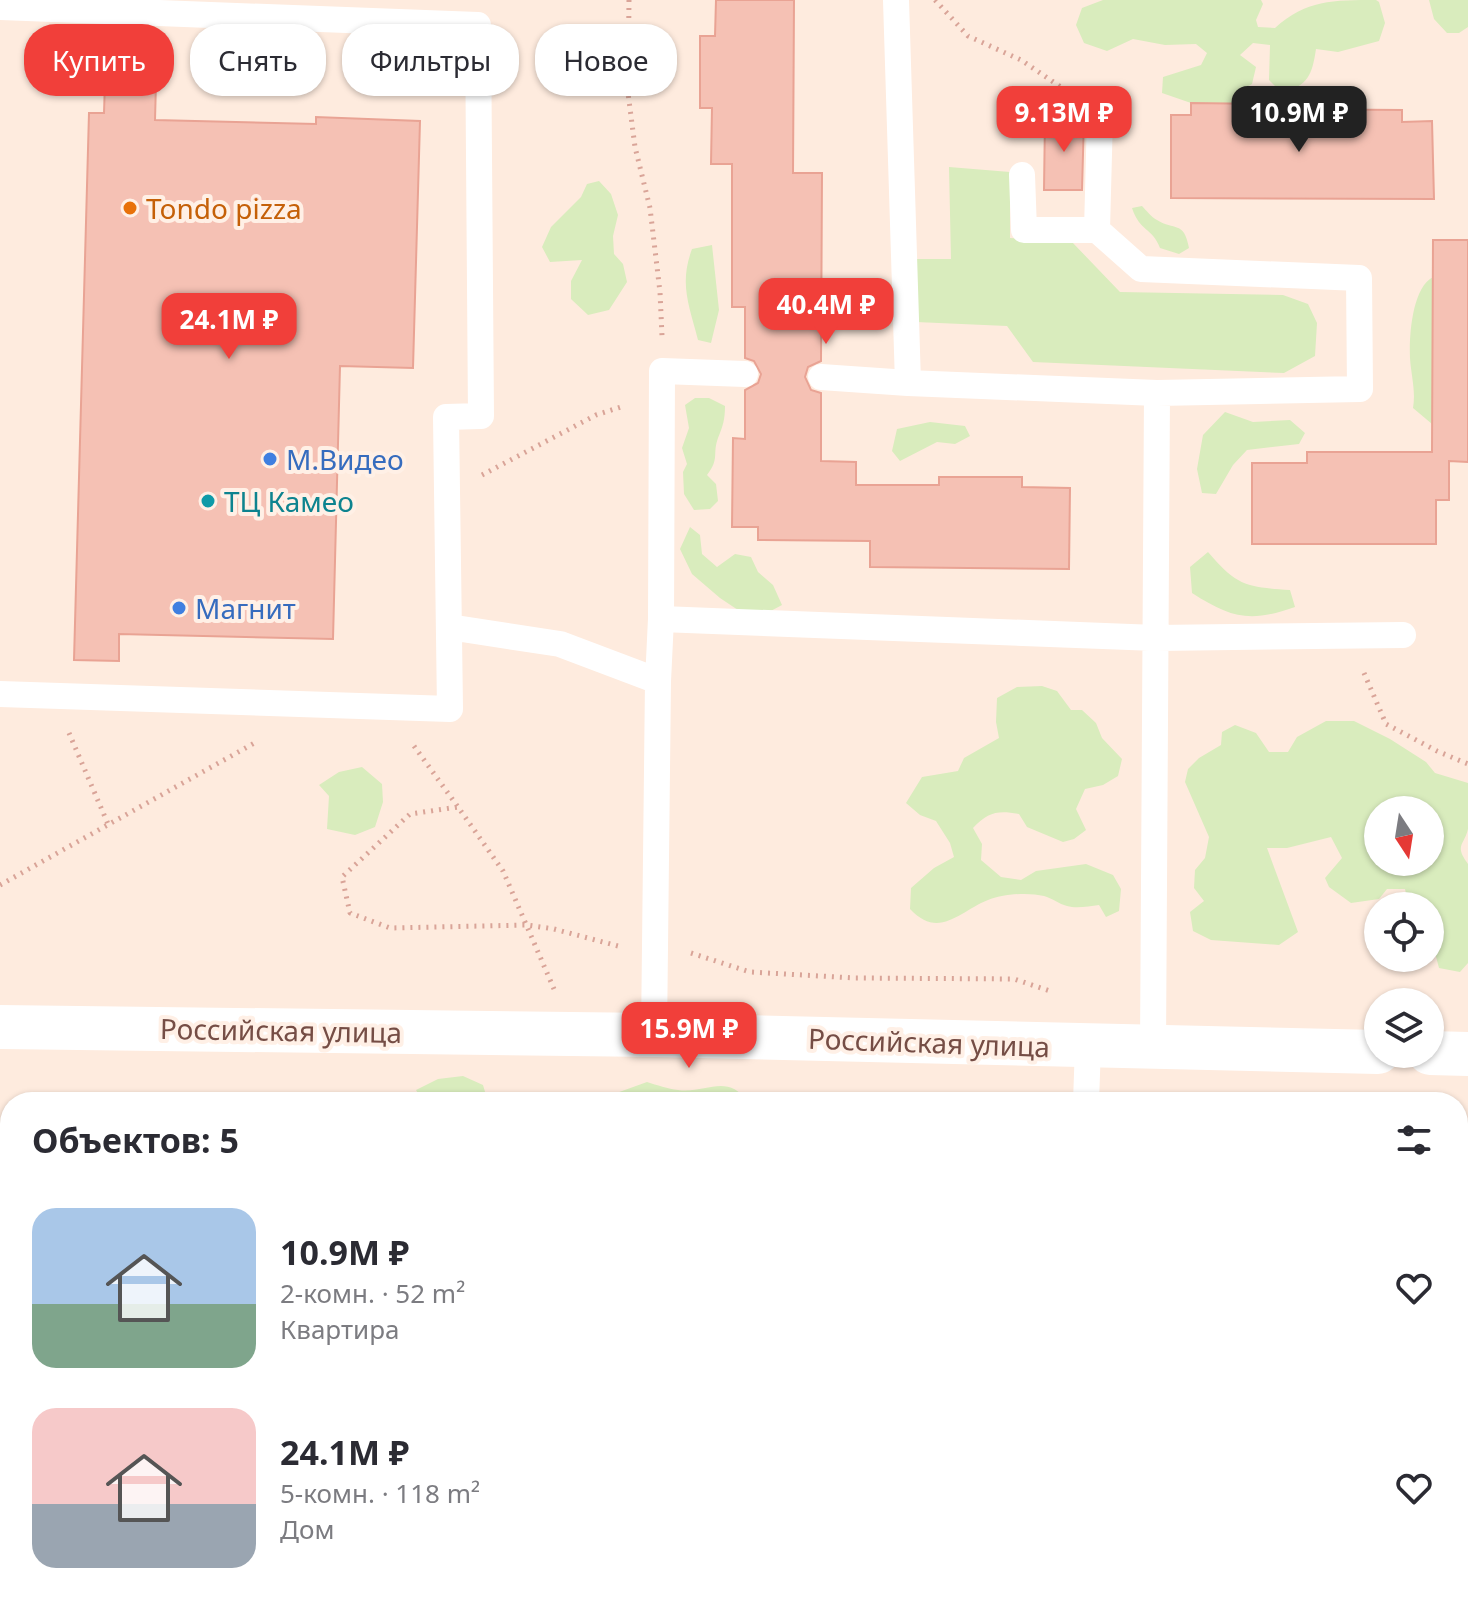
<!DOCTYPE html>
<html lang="ru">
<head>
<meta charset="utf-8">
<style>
	:root { --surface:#fff; --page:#f2f2f3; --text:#2b2b33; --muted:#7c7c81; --accent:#f13f3a }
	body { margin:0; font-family:"Noto Sans",sans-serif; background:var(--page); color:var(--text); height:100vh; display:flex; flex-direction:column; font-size:30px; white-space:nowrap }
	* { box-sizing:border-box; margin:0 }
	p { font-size:26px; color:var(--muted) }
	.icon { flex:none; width:44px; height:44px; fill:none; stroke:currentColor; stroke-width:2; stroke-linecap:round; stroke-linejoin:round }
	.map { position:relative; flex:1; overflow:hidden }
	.sheet { position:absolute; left:0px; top:1092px; width:1468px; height:514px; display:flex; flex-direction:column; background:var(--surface); border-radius:32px 32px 0 0; box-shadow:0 2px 6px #0004 }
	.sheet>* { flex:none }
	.banner { position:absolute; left:24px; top:24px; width:800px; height:72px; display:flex; gap:16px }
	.needle { width:52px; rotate:168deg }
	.tools { position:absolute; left:1364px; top:796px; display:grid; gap:16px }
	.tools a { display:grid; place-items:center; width:80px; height:80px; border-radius:50%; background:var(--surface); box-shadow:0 2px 6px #0004; font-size:40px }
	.price { position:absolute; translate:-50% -68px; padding:0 18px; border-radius:16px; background:var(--accent); color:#fff; font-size:26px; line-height:52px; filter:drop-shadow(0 2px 4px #0008) }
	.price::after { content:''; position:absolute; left:50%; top:48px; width:24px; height:18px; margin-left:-12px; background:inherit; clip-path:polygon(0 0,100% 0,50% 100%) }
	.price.on { background:#222; color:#fff }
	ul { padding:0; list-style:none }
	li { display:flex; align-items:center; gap:24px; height:200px; padding:0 32px }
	li span { display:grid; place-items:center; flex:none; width:224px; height:160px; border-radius:24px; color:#555 }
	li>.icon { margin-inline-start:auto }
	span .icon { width:96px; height:96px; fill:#fffc; stroke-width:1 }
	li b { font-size:34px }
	h2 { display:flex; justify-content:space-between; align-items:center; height:96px; padding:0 32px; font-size:34px }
	.tag { padding:0 28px; border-radius:32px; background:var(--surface); box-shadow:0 2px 6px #0004; font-size:28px; line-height:72px }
	.tag.on { background:var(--accent); color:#fff }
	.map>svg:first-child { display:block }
</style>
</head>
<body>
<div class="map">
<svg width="1468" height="1605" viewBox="0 0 1468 1605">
	<rect width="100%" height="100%" fill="#feebde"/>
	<!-- medical -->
	<path fill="#fcd1df" d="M 0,1166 L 10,1166 L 10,1596 L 1458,1596 L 1458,1180 L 1468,1181 L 1468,1605 L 0,1605 Z"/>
	<!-- green -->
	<path fill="#d9ecbd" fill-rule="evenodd" d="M 1103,0 L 1261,0 L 1263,4 L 1256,20 L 1258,27 L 1275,28 C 1306,0 1333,0 1376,0 L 1379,2 L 1385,23 L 1379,41 L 1338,52 L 1316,49 C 1312,76 1308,84 1283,94 L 1269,80 L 1270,45 L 1253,43 L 1240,55 L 1256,67 L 1252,84 L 1243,89 L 1236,104 L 1191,103 L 1162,93 L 1163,77 L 1201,65 L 1207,53 L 1196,44 L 1165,45 L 1133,39 L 1107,51 L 1084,43 L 1076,25 L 1082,8 Z
		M 1429,0 L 1468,0 L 1468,27 L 1459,33 L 1447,33 L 1434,19 Z
		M 949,167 L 1010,172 L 1010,238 L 1072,242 L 1120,292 L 1283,295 L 1308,304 L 1317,323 L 1315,356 L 1284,373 L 1033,362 L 1007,326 L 916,322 L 915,259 L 951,259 Z
		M 599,181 L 611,194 L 618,215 L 613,236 L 614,254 L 623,264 L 627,282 L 609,310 L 588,315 L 571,299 L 571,281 L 582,260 L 550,262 L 542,247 L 551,227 L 581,197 L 587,184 Z
		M 1142,206 C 1147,211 1151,217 1157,220 C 1174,231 1184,220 1189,248 L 1179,254 L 1160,248 C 1152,227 1140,232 1132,208 Z
		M 712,245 L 719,310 L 711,343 L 698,340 C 689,305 679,284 692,249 Z
		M 1433,277 L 1432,424 L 1413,408 C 1416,391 1411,375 1410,358 C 1409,336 1412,288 1433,277 Z
		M 695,398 L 709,398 L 725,406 C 725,419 723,426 718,438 C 712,455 720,458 707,475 L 716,484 L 718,501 L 710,509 L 694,510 L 684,494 L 683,472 L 687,464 L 682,448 L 689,428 L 685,405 Z
		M 1225,412 L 1253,422 L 1290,420 L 1305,433 L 1299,444 L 1247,450 L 1233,465 L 1216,494 L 1202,493 L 1197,469 L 1203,435 Z
		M 930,422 L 965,426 L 970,436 L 955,444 L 937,442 L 900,461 L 892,451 L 897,429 Z
		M 690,527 L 700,535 L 702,554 L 717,567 L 735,554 L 751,557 L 758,572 L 773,585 L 782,605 L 767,613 L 738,610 L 720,598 L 692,574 L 680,549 Z
		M 1208,552 C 1237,586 1246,587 1290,590 L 1295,607 C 1250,623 1231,618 1192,593 L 1190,567 Z
		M 1042,686 L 1057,691 L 1071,710 L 1082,710 L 1096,723 L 1102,738 L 1122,759 L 1118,776 L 1103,785 L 1085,789 L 1076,809 L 1086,830 L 1074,839 L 1063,842 L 1027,827 L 1019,814 C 998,810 988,812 973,828 L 982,844 L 981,860 L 1001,877 L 1021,880 L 1036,871 L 1086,864 L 1113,875 L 1121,889 L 1119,911 L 1106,917 L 1099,905 C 1089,906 1077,909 1067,906 C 1059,904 1052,898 1044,896 C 1028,892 1003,894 988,900 C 960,911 939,940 910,909 L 911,888 L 934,868 L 954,857 L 950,843 L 936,821 L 920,815 L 906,803 L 922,777 L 958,771 L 964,758 L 999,738 L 996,722 L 997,698 L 1017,687 Z
		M 1326,721 L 1354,721 L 1390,739 L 1426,762 L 1435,773 L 1468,783 C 1468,797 1468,816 1468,829 C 1464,846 1454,845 1468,864 L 1468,963 L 1460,972 L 1439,968 L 1434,949 L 1430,947 L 1430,906 L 1409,906 L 1405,889 L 1387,889 L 1379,899 L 1351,903 L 1329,887 L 1325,878 L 1342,858 L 1331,837 L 1287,848 L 1267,848 L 1298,932 L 1279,945 L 1211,940 L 1193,931 L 1190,912 L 1204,901 L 1194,888 L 1195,870 L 1205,858 L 1209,837 L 1185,782 L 1188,769 L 1199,758 L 1221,745 L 1222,732 L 1235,725 L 1256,733 L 1269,752 L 1288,752 L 1297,737 ZM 1378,810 L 1430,810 L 1430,862 L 1378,862 Z
		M 362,767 L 382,784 L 383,802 L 375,827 L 355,835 L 327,829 L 329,796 L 319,785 L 339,772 Z
		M 463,1076 L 483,1085 L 488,1102 L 423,1102 L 416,1090 L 438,1079 Z
		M 647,1082 C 657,1085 668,1089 678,1090 C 706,1094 727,1072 748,1102 L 611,1102 L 611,1095 Z"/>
	<!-- building -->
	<path fill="#f5c1b4" stroke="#e9a394" stroke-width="2" d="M 716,0 L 794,0 L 793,173 L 822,173 L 821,361 L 808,367 L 805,377 L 811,390 L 821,393 L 821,461 L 856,462 L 856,485 L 939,485 L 939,477 L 1022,477 L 1022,487 L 1070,488 L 1069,569 L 870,567 L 870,541 L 758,540 L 758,527 L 732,527 L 733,438 L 745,439 L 745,390 L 758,383 L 761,374 L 754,361 L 745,358 L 745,307 L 732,307 L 732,164 L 711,164 L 712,108 L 700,108 L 700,36 L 715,36 Z
		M 105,81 L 156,83 L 155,120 L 316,124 L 316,117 L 420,121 L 413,368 L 340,366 L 333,639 L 119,634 L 119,661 L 74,660 L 89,113 L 104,113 Z
		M 1191,103 L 1267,104 L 1267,109 L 1402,110 L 1402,122 L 1432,121 L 1434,199 L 1171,198 L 1171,115 L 1191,115 Z
		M 1045,118 L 1084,118 L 1082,190 L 1044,190 Z
		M 1433,240 L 1468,240 L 1468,462 L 1449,461 L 1449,500 L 1436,500 L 1436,544 L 1252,544 L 1252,463 L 1307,463 L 1307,452 L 1432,452 Z"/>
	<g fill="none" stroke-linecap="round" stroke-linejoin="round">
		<!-- path -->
		<path stroke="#d9a498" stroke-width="5" stroke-dasharray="2 6" stroke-linecap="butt" d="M 629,0 L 628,93 L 635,147 L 650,208 L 660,292 L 662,336
			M 935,0 L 968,36 L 1021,60 L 1071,94
			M 482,475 L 596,415 L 624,406
			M 1364,673 L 1386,724 L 1437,751 L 1468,764
			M 69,733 L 108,824
			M 414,746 L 458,807
			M 0,885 L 258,741
			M 691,953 L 750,972 L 855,978 L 1014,979 L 1053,992
			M 554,989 L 503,871 L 458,807 L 410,814 L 342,877 L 350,913 L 390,928 L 527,925 L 554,929 L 618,946"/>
		<!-- lane -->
		<path stroke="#fff" stroke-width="26" d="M 896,0 L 908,383 L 1157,393
			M 0,7 L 478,25 L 481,416 L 446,417 L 450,709 L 0,694
			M 1100,116 L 1097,230 L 1141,269 L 1359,278 L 1360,389 L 1157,393 L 1153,1048
			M 1022,175 L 1024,230 L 1097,230
			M 821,377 L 908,383
			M 661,619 L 662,371 L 745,374
			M 449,627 L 560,644 L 658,681
			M 654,1035 L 658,681 L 661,619 L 1156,638 L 1403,635
			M 1086,1102 L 1088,1046
			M 1458,1275 L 1468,1278
			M 1006,1596 L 1468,1604
			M 49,1605 L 49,1596
			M 416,1605 L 417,1596
			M 614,1605 L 620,1596"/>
		<!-- street -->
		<path stroke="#fff" stroke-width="44" d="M 0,1027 L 654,1035 L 1378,1052
			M 1430,1053 L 1468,1054"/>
	</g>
	<!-- markers -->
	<circle fill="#e8710a" stroke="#fff0e6" stroke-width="3" cx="130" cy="208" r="8"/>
	<g fill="#3f7fe0" stroke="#fff0e6" stroke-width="3">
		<circle cx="270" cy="459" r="8"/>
		<circle cx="179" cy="608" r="8"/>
	</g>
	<circle fill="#0f9aa8" stroke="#fff0e6" stroke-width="3" cx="208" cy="501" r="8"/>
	<g text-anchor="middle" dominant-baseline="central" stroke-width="8" stroke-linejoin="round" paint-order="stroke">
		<!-- food labels -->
		<g font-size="28" fill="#c56008" stroke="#fff0e6" text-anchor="start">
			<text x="146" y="208">Tondo pizza</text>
		</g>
		<!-- shop labels -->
		<g font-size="28" fill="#366cbe" stroke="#fff0e6" text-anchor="start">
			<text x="286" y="459">М.Видео</text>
			<text x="195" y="608">Магнит</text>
		</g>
		<!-- culture labels -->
		<g font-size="28" fill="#0d838f" stroke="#fff0e6" text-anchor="start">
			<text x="224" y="501">ТЦ Камео</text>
		</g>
		<!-- street labels -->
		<g font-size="28" fill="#754d45" stroke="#fff0e6">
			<text transform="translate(281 1030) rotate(1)">Российская улица</text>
			<text transform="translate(929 1042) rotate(2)">Российская улица</text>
		</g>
	</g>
</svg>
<div class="tools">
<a><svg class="needle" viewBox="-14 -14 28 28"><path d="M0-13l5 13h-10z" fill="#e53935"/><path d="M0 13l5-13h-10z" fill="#7c7c81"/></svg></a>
<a><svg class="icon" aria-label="locate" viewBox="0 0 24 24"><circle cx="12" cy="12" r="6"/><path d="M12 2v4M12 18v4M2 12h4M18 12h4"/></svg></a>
<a><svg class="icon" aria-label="layers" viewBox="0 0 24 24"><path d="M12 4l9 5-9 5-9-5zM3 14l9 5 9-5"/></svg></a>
</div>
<b class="price" style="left:1064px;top:154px">9.13M ₽</b>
<b class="price on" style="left:1299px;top:154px">10.9M ₽</b>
<b class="price" style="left:826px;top:346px">40.4M ₽</b>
<b class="price" style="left:229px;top:361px">24.1M ₽</b>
<b class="price" style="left:689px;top:1070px">15.9M ₽</b>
<div class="banner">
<a class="tag on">Купить</a>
<a class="tag">Снять</a>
<a class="tag">Фильтры</a>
<a class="tag">Новое</a>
</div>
<section class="sheet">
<h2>Объектов: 5<svg class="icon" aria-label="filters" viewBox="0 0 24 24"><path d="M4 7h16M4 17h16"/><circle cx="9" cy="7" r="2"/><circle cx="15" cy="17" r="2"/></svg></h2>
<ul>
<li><span style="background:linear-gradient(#a9c7e8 60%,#7fa58c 0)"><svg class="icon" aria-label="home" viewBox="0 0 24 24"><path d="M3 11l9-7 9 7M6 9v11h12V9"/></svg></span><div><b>10.9M ₽</b><p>2-комн. · 52 m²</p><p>Квартира</p></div><svg class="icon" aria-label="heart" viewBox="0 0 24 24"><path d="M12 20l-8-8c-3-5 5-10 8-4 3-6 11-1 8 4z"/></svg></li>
<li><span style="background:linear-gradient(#f6c9c9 60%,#9aa5b1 0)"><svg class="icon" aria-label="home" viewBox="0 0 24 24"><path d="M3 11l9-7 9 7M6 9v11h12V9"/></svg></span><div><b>24.1M ₽</b><p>5-комн. · 118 m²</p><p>Дом</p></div><svg class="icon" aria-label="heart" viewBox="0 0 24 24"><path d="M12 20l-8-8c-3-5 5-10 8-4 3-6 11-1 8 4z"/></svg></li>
</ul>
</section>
</div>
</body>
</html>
